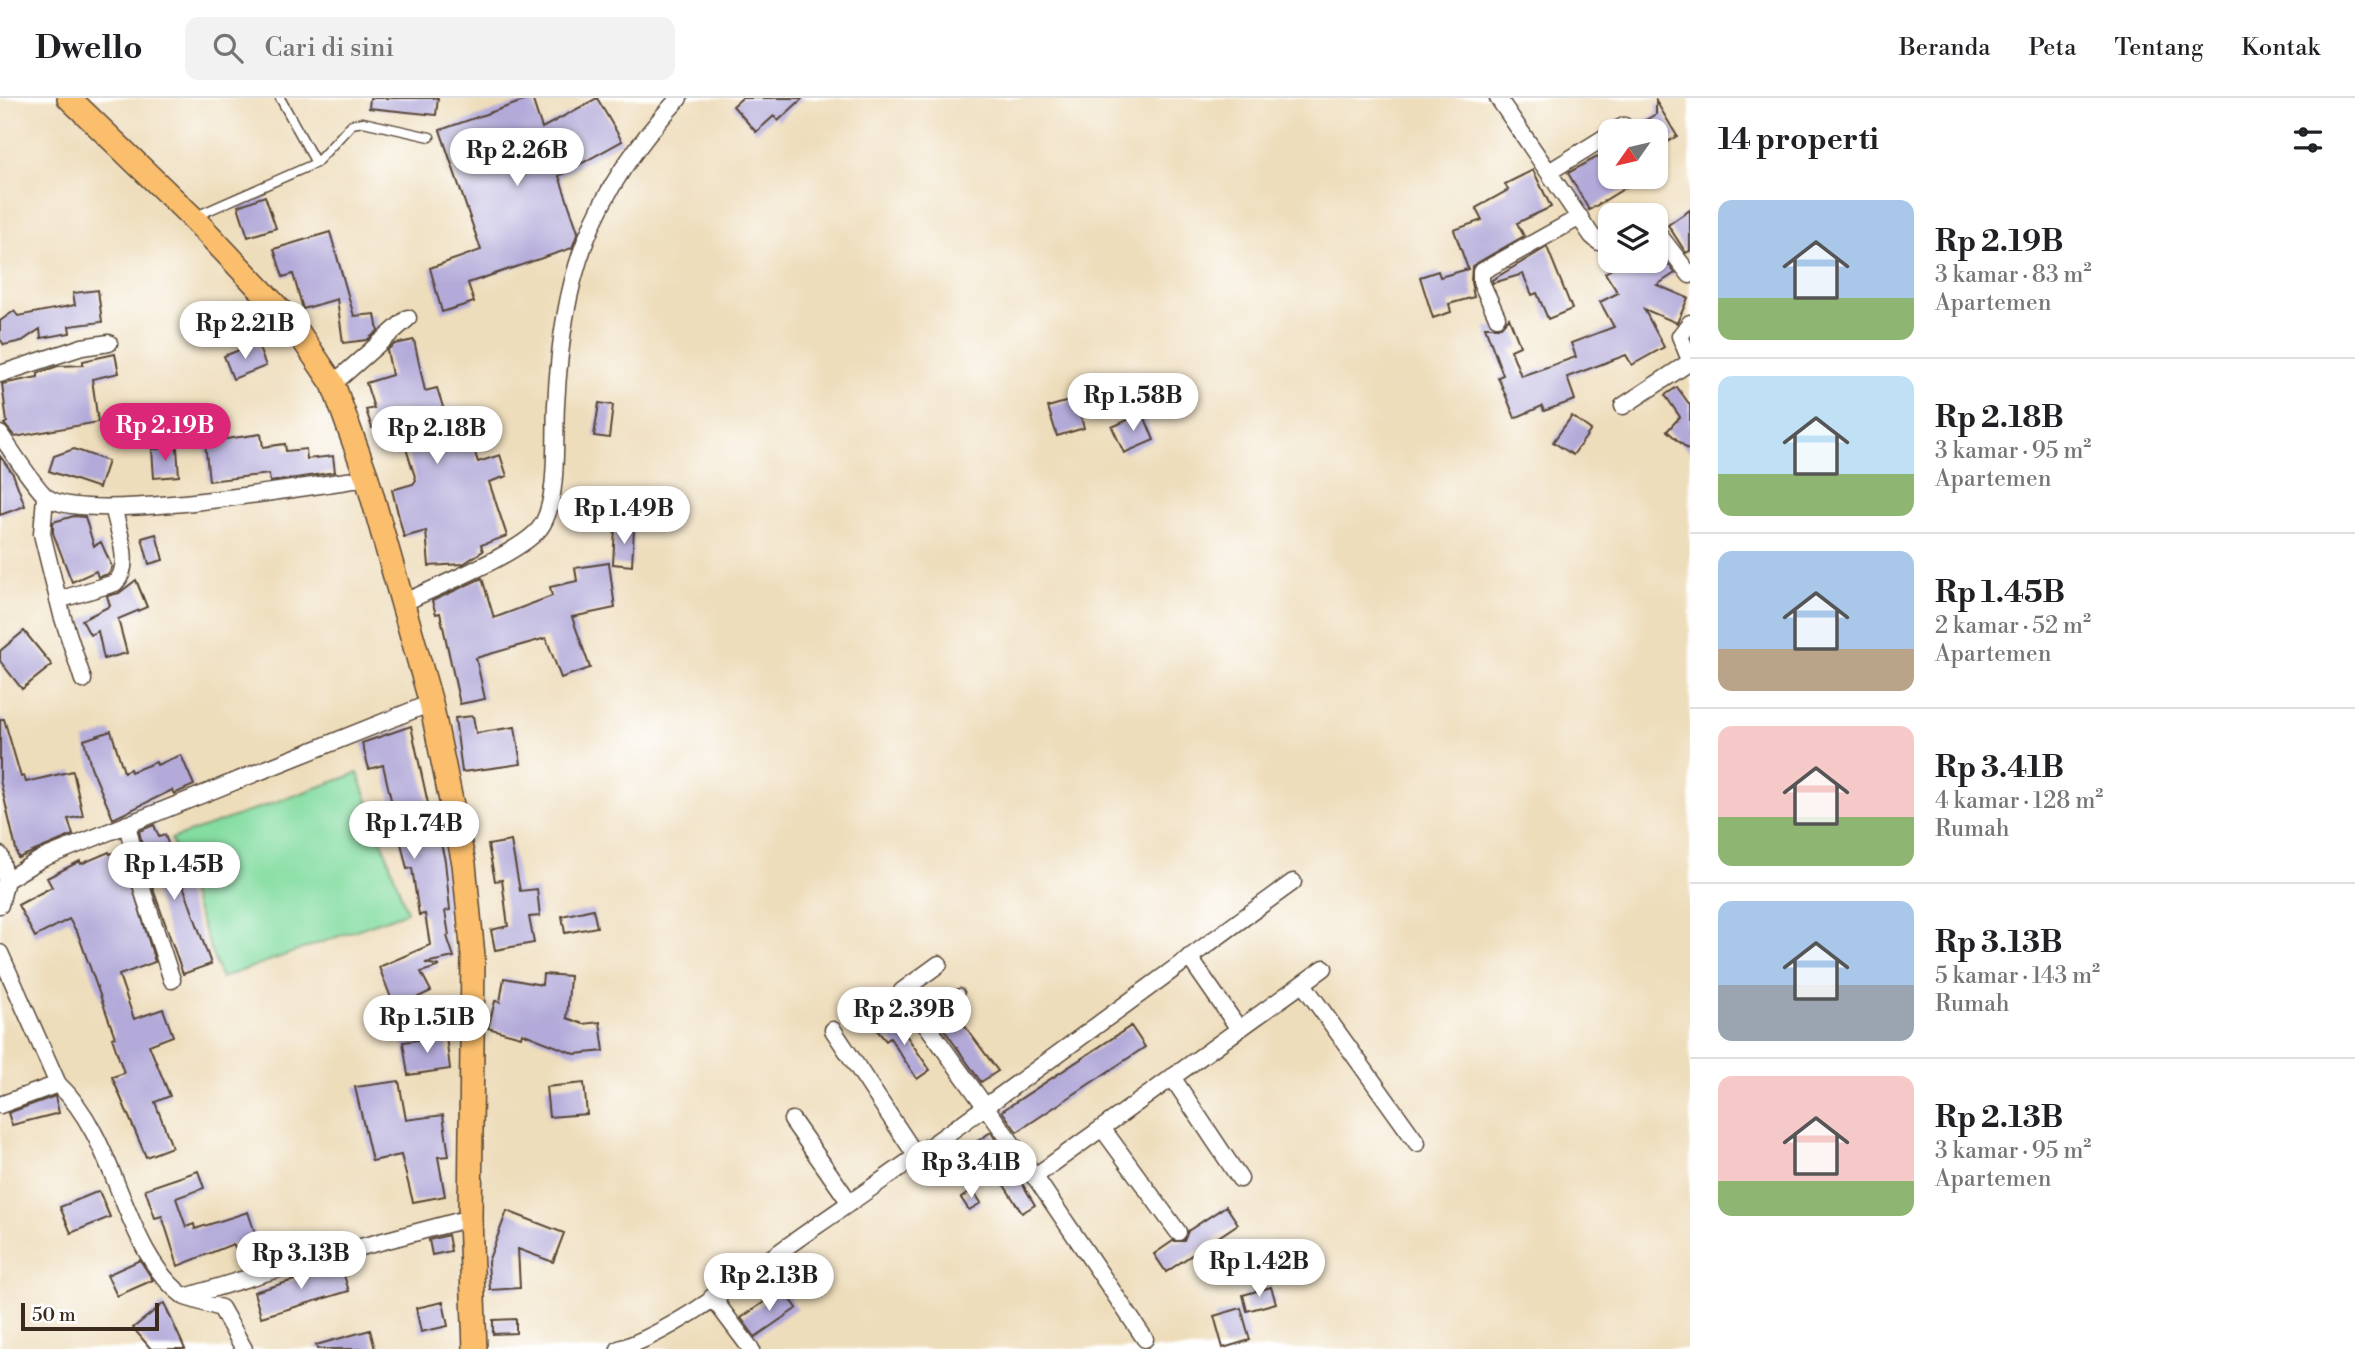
<!DOCTYPE html>
<html lang="id">
<head>
<meta charset="utf-8">
<style>
	:root { --surface:#fff; --page:#f2f2f2; --text:#202124; --muted:#757577; --line:#e0e0e0; --accent:#db2777 }
	body { margin:0; font-family:"Libre Bodoni",serif; background:var(--page); color:var(--text); height:100vh; display:flex; flex-direction:column; font-size:26px; white-space:nowrap }
	* { box-sizing:border-box; margin:0 }
	p { font-size:23px; color:var(--muted) }
	.icon { flex:none; width:38px; height:38px; fill:none; stroke:currentColor; stroke-width:2; stroke-linecap:round; stroke-linejoin:round }
	.map { position:relative; flex:1; overflow:hidden }
	.panel { display:flex; flex-direction:column; background:var(--surface); width:665px }
	.panel>* { flex:none }
	.needle { width:46px; rotate:236deg }
	.buttons { position:absolute; left:1598px; top:21px; display:grid; gap:14px }
	.buttons a { display:grid; place-items:center; width:70px; height:70px; border-radius:14px; background:var(--surface); box-shadow:0 2px 5px #0004; font-size:35px }
	.scale { position:absolute; left:21px; bottom:18px; width:138px; box-sizing:border-box; padding-left:7px; border:4px solid #3b2a1e; border-top:0; font-size:19px; line-height:24px; white-space:nowrap; color:#3b2a1e; -webkit-text-stroke:5px #fff; paint-order:stroke }
	.price { position:absolute; translate:-50% -60px; padding:0 16px; border-radius:24px; background:#fff; color:#222; font-size:23px; line-height:46px; filter:drop-shadow(0 2px 4px #0008) }
	.price::after { content:''; position:absolute; left:50%; top:42px; width:21px; height:16px; margin-left:-10px; background:inherit; clip-path:polygon(0 0,100% 0,50% 100%) }
	.price.on { background:var(--accent); color:#fff }
	ul { padding:0; list-style:none }
	li { display:flex; align-items:center; gap:21px; height:175px; padding:0 28px }
	li+li { border-top:2px solid var(--line) }
	li span { display:grid; place-items:center; flex:none; width:196px; height:140px; border-radius:14px; color:#555 }
	li>.icon { margin-inline-start:auto }
	span .icon { width:84px; height:84px; fill:#fffc; stroke-width:1 }
	li b { font-size:30px }
	h2 { display:flex; justify-content:space-between; align-items:center; height:84px; padding:0 28px; font-size:30px }
	header { display:flex; align-items:center; gap:42px; box-sizing:border-box; height:98px; padding:0 35px; background:var(--surface); border-bottom:2px solid var(--line) }
	header strong { font-size:33px }
	nav { display:flex; gap:38px; margin-inline-start:auto; font-size:24px }
	.search { width:490px; height:63px; background:var(--page); display:flex; align-items:center; gap:18px; box-sizing:border-box; padding:0 24px; border-radius:14px; color:var(--muted); font-size:26px }
	main { display:flex; flex:1; min-height:0 }
	.map>svg:first-child { display:block }
</style>
</head>
<body>
<header>
<strong>Dwello</strong>
<div class="search"><svg class="icon" aria-label="search" viewBox="0 0 24 24"><circle cx="10" cy="10" r="6"/><path d="M15 15l6 6"/></svg>Cari di sini</div>
<nav><a>Beranda</a><a>Peta</a><a>Tentang</a><a>Kontak</a></nav>
</header>
<main>
<div class="map">
<svg width="1690" height="1251" viewBox="0 0 1690 1251">
	<rect width="100%" height="100%" fill="#fff"/>
	<filter id="ink" filterUnits="userSpaceOnUse"><feTurbulence type="fractalNoise" baseFrequency=".0143" numOctaves="2"/><feDisplacementMap in="SourceGraphic" scale="14" xChannelSelector="R" yChannelSelector="G"/><feConvolveMatrix kernelMatrix="1 2 1 2 8 2 1 2 1" color-interpolation-filters="sRGB"/></filter>
	<filter id="wash" filterUnits="userSpaceOnUse"><feTurbulence type="fractalNoise" baseFrequency=".00686" numOctaves="4" result="noise"/><feDisplacementMap in="SourceGraphic" scale="28" xChannelSelector="R" yChannelSelector="G"/><feGaussianBlur stdDeviation="1.57" result="paint"/><feColorMatrix in="noise" values="0 0 0 0 0 0 0 0 0 0 0 0 0 0 0 0 0 1.4 0 .05"/><feComposite in="paint" operator="in"/></filter>
	<g filter="url(#wash)">
		<rect width="100%" height="100%" fill="#edb"/>
		<!-- green -->
		<path fill="#85dda2" stroke="#608460" stroke-width="2" d="M 358,675 L 407,814 L 221,880 L 171,741 Z"/>
		<g id="blocks">
			<!-- building -->
			<path fill="#b3aad9" d="M 370,0 L 438,0 L 436,17 L 369,10 Z
				M 532,0 L 542,30 L 597,0 L 622,43 L 559,78 L 578,134 L 572,150 L 468,185 L 474,204 L 442,214 L 430,170 L 481,152 L 440,32 Z
				M 742,0 L 803,0 L 778,23 L 774,18 L 756,34 L 733,8 Z
				M 1656,3 L 1677,38 L 1656,51 L 1656,33 L 1639,33 L 1637,27 L 1656,16 Z
				M 1610,52 L 1610,79 L 1643,79 L 1589,112 L 1568,75 Z
				M 1533,72 L 1551,109 L 1517,125 L 1524,138 L 1472,168 L 1471,184 L 1474,199 L 1449,206 L 1451,214 L 1433,220 L 1420,179 L 1438,173 L 1440,179 L 1468,171 L 1454,132 L 1482,122 L 1476,110 L 1508,92 L 1505,86 Z
				M 265,98 L 276,130 L 248,139 L 238,108 Z
				M 1690,112 L 1690,153 L 1686,155 L 1668,127 Z
				M 330,134 L 354,218 L 375,216 L 378,233 L 367,242 L 343,245 L 337,201 L 303,211 L 293,176 L 283,179 L 274,151 Z
				M 1547,149 L 1572,211 L 1548,221 L 1537,195 L 1532,197 L 1523,176 L 1493,185 L 1492,182 Z
				M 1656,150 L 1675,175 L 1657,187 L 1688,200 L 1677,225 L 1644,211 L 1664,249 L 1632,267 L 1626,257 L 1567,279 L 1575,302 L 1544,313 L 1542,308 L 1515,320 L 1498,279 L 1503,277 L 1485,229 L 1501,229 L 1509,220 L 1520,248 L 1511,252 L 1521,278 L 1576,259 L 1571,245 L 1614,229 L 1600,204 L 1618,195 L 1605,175 L 1625,163 L 1656,163 Z
				M 98,192 L 102,224 L 69,228 L 70,235 L 41,240 L 40,231 L 22,243 L 4,247 L 0,241 L 0,223 L 14,213 L 18,218 L 75,207 L 73,195 Z
				M 414,242 L 425,293 L 437,290 L 448,325 L 464,320 L 478,364 L 500,357 L 507,378 L 489,384 L 507,438 L 481,447 L 483,453 L 463,466 L 429,468 L 426,433 L 404,439 L 392,392 L 413,386 L 416,382 L 397,322 L 372,330 L 366,312 L 374,310 L 366,285 L 392,277 L 387,252 L 395,246 Z
				M 257,245 L 266,268 L 233,281 L 224,258 Z
				M 115,256 L 119,275 L 92,281 L 98,324 L 15,339 L 4,326 L 7,324 L 2,286 L 38,279 L 38,275 L 58,268 L 83,267 L 83,263 Z
				M 1677,289 L 1690,307 L 1690,353 L 1667,333 L 1680,319 L 1665,297 Z
				M 1076,301 L 1084,330 L 1057,338 L 1048,309 Z
				M 599,305 L 613,307 L 609,340 L 594,338 Z
				M 1143,315 L 1154,342 L 1124,355 L 1112,329 Z
				M 1572,318 L 1591,332 L 1573,357 L 1553,344 Z
				M 261,336 L 263,349 L 285,346 L 286,353 L 306,351 L 307,361 L 333,358 L 335,374 L 270,384 L 269,376 L 209,383 L 205,344 Z
				M 177,350 L 179,378 L 154,380 L 152,351 Z
				M 74,351 L 108,363 L 99,390 L 49,373 L 54,358 Z
				M 0,358 L 13,376 L 25,408 L 0,417 Z
				M 74,418 L 85,419 L 94,448 L 101,444 L 112,469 L 109,476 L 98,479 L 96,473 L 72,484 L 53,435 L 53,424 Z
				M 615,429 L 634,430 L 632,468 L 613,466 Z
				M 156,436 L 163,462 L 149,466 L 142,440 Z
				M 609,465 L 615,510 L 572,519 L 590,570 L 561,580 L 546,540 L 476,560 L 485,601 L 460,606 L 440,515 L 436,516 L 432,503 L 482,480 L 494,520 L 552,498 L 550,489 L 577,483 L 575,470 Z
				M 136,482 L 147,509 L 118,521 L 127,555 L 104,561 L 98,533 L 90,537 L 82,522 L 110,508 L 107,498 L 119,495 Z
				M 24,533 L 52,567 L 22,591 L 0,563 L 0,553 Z
				M 473,618 L 476,635 L 515,629 L 521,666 L 462,674 L 455,620 Z
				M 0,621 L 4,621 L 21,679 L 24,678 L 26,684 L 73,673 L 83,718 L 68,721 L 73,737 L 18,760 L 0,682 Z
				M 411,628 L 436,742 L 440,741 L 445,763 L 450,812 L 445,813 L 449,837 L 447,838 L 454,859 L 425,865 L 440,868 L 421,874 L 431,893 L 395,910 L 379,869 L 430,847 L 425,816 L 419,817 L 412,770 L 407,771 L 383,667 L 369,671 L 362,645 Z
				M 111,633 L 124,674 L 130,671 L 131,674 L 156,664 L 157,667 L 181,657 L 194,687 L 174,696 L 172,692 L 113,721 L 91,669 L 84,642 Z
				M 154,727 L 159,739 L 165,737 L 211,866 L 183,876 L 153,791 L 139,733 Z
				M 511,743 L 520,793 L 537,791 L 540,818 L 529,819 L 534,845 L 495,852 L 491,832 L 508,828 L 502,782 L 495,783 L 488,747 Z
				M 122,752 L 155,864 L 119,877 L 134,921 L 163,911 L 173,938 L 149,947 L 170,998 L 155,1004 L 172,1049 L 146,1059 L 112,979 L 124,975 L 112,940 L 115,939 L 78,836 L 69,821 L 35,839 L 18,807 L 52,789 L 47,780 L 80,763 L 81,766 L 109,754 L 110,756 Z
				M 593,811 L 597,829 L 565,835 L 562,818 Z
				M 543,876 L 570,878 L 567,920 L 583,926 L 600,924 L 604,953 L 575,956 L 522,935 L 521,939 L 488,930 L 495,903 L 500,904 L 504,880 L 542,887 Z
				M 953,912 L 998,973 L 981,984 L 938,923 Z
				M 893,918 L 930,972 L 917,981 L 890,940 L 886,943 L 876,931 Z
				M 1131,928 L 1145,949 L 1017,1034 L 1002,1013 Z
				M 446,938 L 450,971 L 408,977 L 403,944 Z
				M 399,983 L 406,1022 L 443,1017 L 449,1058 L 438,1059 L 445,1098 L 413,1104 L 401,1057 L 372,1063 L 355,989 Z
				M 584,985 L 587,1016 L 549,1019 L 546,989 Z
				M 55,998 L 59,1015 L 12,1027 L 8,1015 Z
				M 991,1034 L 1035,1107 L 1022,1115 L 976,1044 Z
				M 198,1073 L 204,1090 L 176,1100 L 186,1129 L 194,1126 L 195,1131 L 248,1114 L 258,1144 L 236,1151 L 233,1146 L 178,1168 L 162,1118 L 155,1120 L 145,1091 Z
				M 973,1092 L 981,1105 L 969,1112 L 961,1100 Z
				M 99,1093 L 110,1119 L 71,1135 L 60,1109 Z
				M 1226,1108 L 1238,1126 L 1166,1174 L 1154,1156 L 1173,1143 L 1184,1143 L 1188,1133 Z
				M 507,1113 L 564,1135 L 553,1164 L 518,1151 L 520,1190 L 490,1192 L 488,1164 Z
				M 448,1137 L 451,1153 L 432,1157 L 429,1142 Z
				M 140,1162 L 153,1182 L 117,1198 L 107,1177 Z
				M 341,1168 L 349,1193 L 261,1219 L 254,1194 Z
				M 1271,1189 L 1276,1205 L 1247,1213 L 1243,1197 Z
				M 783,1191 L 797,1210 L 755,1239 L 741,1220 Z
				M 443,1204 L 448,1228 L 421,1234 L 416,1210 Z
				M 164,1205 L 185,1251 L 151,1251 L 133,1230 Z
				M 1241,1210 L 1250,1242 L 1223,1250 L 1214,1218 Z
				M 516,1221 L 516,1235 L 493,1236 L 493,1222 Z
				M 370,1232 L 375,1251 L 317,1251 L 316,1247 Z"/>
		</g>
	</g>
	<g filter="url(#ink)">
		<use href="#blocks" fill-opacity="0" stroke="#564536" stroke-width="2"/>
		<g fill="none" stroke-linecap="round" stroke-linejoin="round">
			<defs>
				<path id="lane" d="M 280,0 L 316,65
					M 194,119 L 316,65 L 352,26 L 363,24 L 430,39
					M 922,922 L 960,895"/>
				<path id="street" d="M 1498,0 L 1592,138 L 1599,144 L 1610,144
					M 1614,33 L 1624,28 L 1629,33
					M 1549,74 L 1610,36
					M 1656,133 L 1690,177
					M 1497,219 L 1481,184 L 1481,174 L 1580,119
					M 1690,225 L 1680,238 L 1690,262
					M 0,276 L 82,249 L 109,245
					M 333,286 L 408,220
					M 1623,308 L 1690,264
					M 0,336 C 8,348 39,395 48,400 C 91,427 308,388 367,380
					M 45,399 L 42,436 L 62,517 L 83,582
					M 58,502 L 115,485 C 133,468 118,433 114,412
					M 405,504 C 435,489 527,453 542,427 C 559,400 554,339 556,307 C 563,174 589,99 679,0
					M 127,726 L 143,794 L 172,882
					M 0,757 L 6,782 L 0,807
					M 6,782 L 41,761 L 431,605
					M 0,855 L 58,986
					M 1189,859 L 1239,931
					M 939,866 L 902,893 L 1016,1051 L 1145,1241
					M 1303,886 L 1417,1045
					M 833,932 L 917,1059
					M 1172,979 L 1240,1081
					M 0,1007 L 58,986 C 119,1042 122,1154 185,1199 L 278,1171 L 470,1120
					M 792,1022 L 850,1105
					M 1102,1030 L 1178,1134
					M 1034,1079 L 1324,870
					M 185,1199 L 221,1210 L 244,1251
					M 712,1199 L 751,1251
					M 619,1251 C 679,1232 758,1168 812,1131 C 975,1019 1133,900 1293,784"/>
				<path id="primary" d="M 69,0 L 193,120 L 292,225 L 333,286 L 367,380 L 431,605 L 464,766 L 473,858 L 470,1120 L 475,1251"/>
			</defs>
			<!-- lane casing -->
			<use href="#lane" stroke="#564536" stroke-width="11"/>
			<!-- street casing -->
			<use href="#street" stroke="#564536" stroke-width="19"/>
			<!-- primary casing -->
			<use href="#primary" stroke="#564536" stroke-width="26"/>
			<!-- lane -->
			<use href="#lane" stroke="#fff" stroke-width="8"/>
			<!-- street -->
			<use href="#street" stroke="#fff" stroke-width="16"/>
			<!-- primary -->
			<use href="#primary" stroke="#fabe6d" stroke-width="23"/>
		</g>
	</g>
</svg>
<div class="buttons">
<a><svg class="needle" viewBox="-14 -14 28 28"><path d="M0-13l5 13h-10z" fill="#e53935"/><path d="M0 13l5-13h-10z" fill="#757577"/></svg></a>
<a><svg class="icon" aria-label="layers" viewBox="0 0 24 24"><path d="M12 4l9 5-9 5-9-5zM3 14l9 5 9-5"/></svg></a>
</div>
<div class="scale">50 m</div>
<b class="price" style="left:517px;top:90px">Rp 2.26B</b>
<b class="price" style="left:245px;top:263px">Rp 2.21B</b>
<b class="price" style="left:1133px;top:335px">Rp 1.58B</b>
<b class="price on" style="left:165px;top:365px">Rp 2.19B</b>
<b class="price" style="left:437px;top:368px">Rp 2.18B</b>
<b class="price" style="left:624px;top:448px">Rp 1.49B</b>
<b class="price" style="left:414px;top:763px">Rp 1.74B</b>
<b class="price" style="left:174px;top:804px">Rp 1.45B</b>
<b class="price" style="left:904px;top:949px">Rp 2.39B</b>
<b class="price" style="left:427px;top:957px">Rp 1.51B</b>
<b class="price" style="left:971px;top:1102px">Rp 3.41B</b>
<b class="price" style="left:301px;top:1193px">Rp 3.13B</b>
<b class="price" style="left:1259px;top:1201px">Rp 1.42B</b>
<b class="price" style="left:769px;top:1215px">Rp 2.13B</b>
</div>
<section class="panel">
<h2>14 properti<svg class="icon" aria-label="filters" viewBox="0 0 24 24"><path d="M4 7h16M4 17h16"/><circle cx="9" cy="7" r="2"/><circle cx="15" cy="17" r="2"/></svg></h2>
<ul>
<li><span style="background:linear-gradient(#a9c7e8 70%,#8fb573 0)"><svg class="icon" aria-label="home" viewBox="0 0 24 24"><path d="M3 11l9-7 9 7M6 9v11h12V9"/></svg></span><div><b>Rp 2.19B</b><p>3 kamar · 83 m²</p><p>Apartemen</p></div></li>
<li><span style="background:linear-gradient(#bfe0f5 70%,#8fb573 0)"><svg class="icon" aria-label="home" viewBox="0 0 24 24"><path d="M3 11l9-7 9 7M6 9v11h12V9"/></svg></span><div><b>Rp 2.18B</b><p>3 kamar · 95 m²</p><p>Apartemen</p></div></li>
<li><span style="background:linear-gradient(#a9c7e8 70%,#b9a48a 0)"><svg class="icon" aria-label="home" viewBox="0 0 24 24"><path d="M3 11l9-7 9 7M6 9v11h12V9"/></svg></span><div><b>Rp 1.45B</b><p>2 kamar · 52 m²</p><p>Apartemen</p></div></li>
<li><span style="background:linear-gradient(#f6c9c9 65%,#8fb573 0)"><svg class="icon" aria-label="home" viewBox="0 0 24 24"><path d="M3 11l9-7 9 7M6 9v11h12V9"/></svg></span><div><b>Rp 3.41B</b><p>4 kamar · 128 m²</p><p>Rumah</p></div></li>
<li><span style="background:linear-gradient(#a9c7e8 60%,#9aa5b1 0)"><svg class="icon" aria-label="home" viewBox="0 0 24 24"><path d="M3 11l9-7 9 7M6 9v11h12V9"/></svg></span><div><b>Rp 3.13B</b><p>5 kamar · 143 m²</p><p>Rumah</p></div></li>
<li><span style="background:linear-gradient(#f6c9c9 75%,#8fb573 0)"><svg class="icon" aria-label="home" viewBox="0 0 24 24"><path d="M3 11l9-7 9 7M6 9v11h12V9"/></svg></span><div><b>Rp 2.13B</b><p>3 kamar · 95 m²</p><p>Apartemen</p></div></li>
</ul>
</section>
</main>
</body>
</html>
